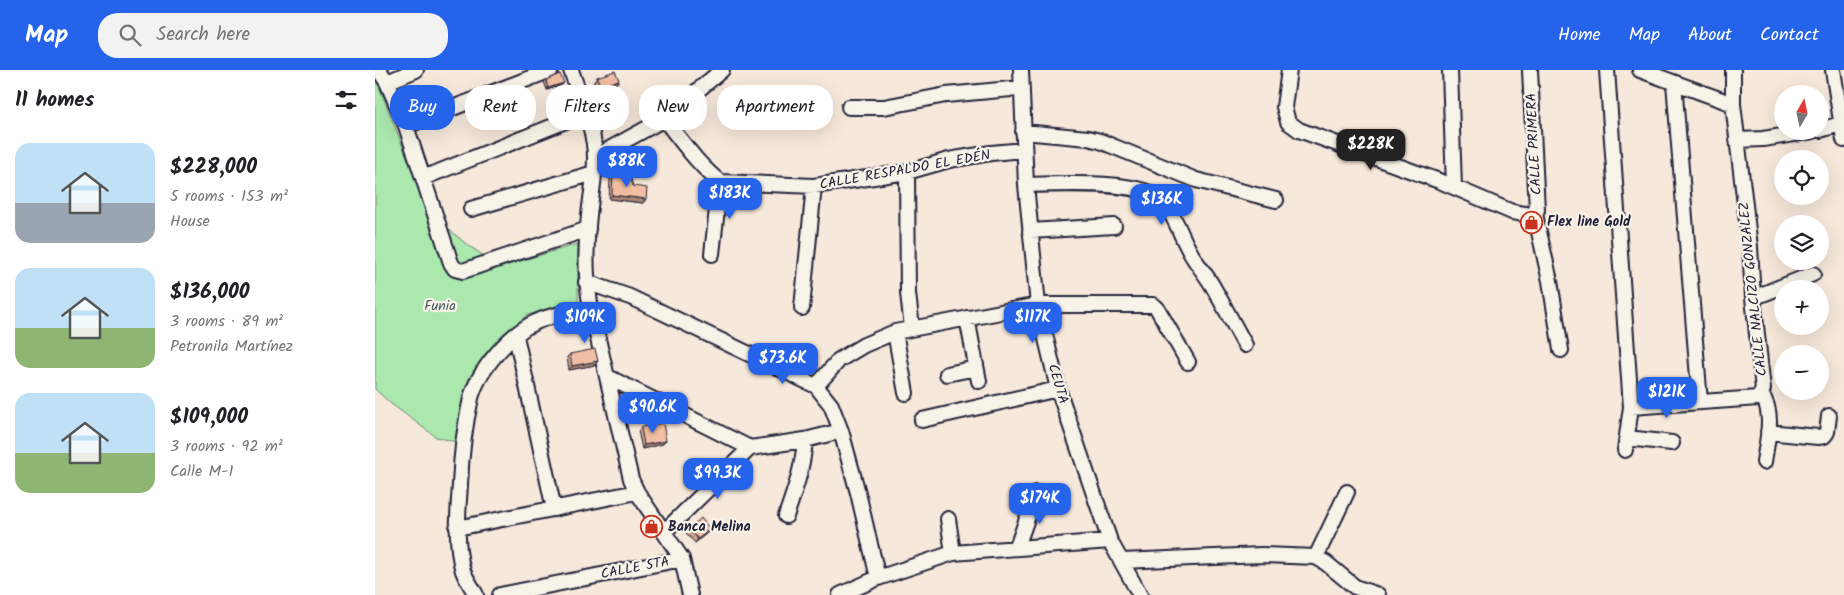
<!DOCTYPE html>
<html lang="en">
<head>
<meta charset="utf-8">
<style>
	:root { --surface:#fff; --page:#f2f2f2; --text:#202124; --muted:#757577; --accent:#2563eb }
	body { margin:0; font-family:Kalam,sans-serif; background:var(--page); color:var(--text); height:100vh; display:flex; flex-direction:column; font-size:19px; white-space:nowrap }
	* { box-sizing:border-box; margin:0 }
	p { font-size:16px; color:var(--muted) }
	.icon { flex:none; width:28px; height:28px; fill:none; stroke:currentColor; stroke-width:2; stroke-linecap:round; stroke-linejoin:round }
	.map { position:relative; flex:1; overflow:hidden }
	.panel { display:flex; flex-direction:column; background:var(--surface); width:375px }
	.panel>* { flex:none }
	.hud { position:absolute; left:15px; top:15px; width:475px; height:45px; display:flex; gap:10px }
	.needle { width:32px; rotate:9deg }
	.fabs { position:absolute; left:1399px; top:15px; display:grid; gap:10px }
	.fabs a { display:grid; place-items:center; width:55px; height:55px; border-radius:50%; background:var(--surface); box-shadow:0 5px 20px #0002; font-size:25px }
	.price { position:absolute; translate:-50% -42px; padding:0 11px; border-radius:10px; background:var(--accent); color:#fff; font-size:16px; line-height:32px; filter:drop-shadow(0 1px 2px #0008) }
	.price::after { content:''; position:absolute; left:50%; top:30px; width:15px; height:11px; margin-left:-8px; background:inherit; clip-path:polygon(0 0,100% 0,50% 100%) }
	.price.selected { background:#222; color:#fff }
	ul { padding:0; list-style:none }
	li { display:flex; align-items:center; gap:15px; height:125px; padding:0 15px }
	li span { display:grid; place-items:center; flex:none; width:140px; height:100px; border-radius:15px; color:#555 }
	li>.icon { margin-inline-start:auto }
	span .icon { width:60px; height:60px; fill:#fffc; stroke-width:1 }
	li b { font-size:21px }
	h2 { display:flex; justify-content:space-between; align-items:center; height:60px; padding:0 15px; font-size:21px }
	.chip { padding:0 18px; border-radius:20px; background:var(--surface); box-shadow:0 5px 20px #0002; font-size:18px; line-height:45px }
	.chip.selected { background:var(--accent); color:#fff }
	header { display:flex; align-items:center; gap:30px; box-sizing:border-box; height:70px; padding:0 25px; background:var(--accent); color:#fff }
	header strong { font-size:24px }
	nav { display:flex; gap:28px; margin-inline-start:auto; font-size:18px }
	.search { width:350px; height:45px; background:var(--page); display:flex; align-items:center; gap:12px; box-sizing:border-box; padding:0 18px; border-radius:20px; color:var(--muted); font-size:19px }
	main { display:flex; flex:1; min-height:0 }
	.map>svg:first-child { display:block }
</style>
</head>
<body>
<header>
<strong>Map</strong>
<div class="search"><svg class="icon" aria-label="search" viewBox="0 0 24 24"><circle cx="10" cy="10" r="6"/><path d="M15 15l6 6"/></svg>Search here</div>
<nav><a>Home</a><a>Map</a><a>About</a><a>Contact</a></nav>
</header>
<main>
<section class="panel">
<h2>11 homes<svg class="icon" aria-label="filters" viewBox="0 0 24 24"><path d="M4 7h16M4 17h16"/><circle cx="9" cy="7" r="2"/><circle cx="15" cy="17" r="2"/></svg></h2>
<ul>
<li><span style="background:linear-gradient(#bfe0f5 60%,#9aa5b1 0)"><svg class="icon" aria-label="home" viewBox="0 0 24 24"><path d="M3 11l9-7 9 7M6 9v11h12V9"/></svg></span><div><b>$228,000</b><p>5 rooms · 153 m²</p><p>House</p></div></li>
<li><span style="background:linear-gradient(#bfe0f5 60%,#8fb573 0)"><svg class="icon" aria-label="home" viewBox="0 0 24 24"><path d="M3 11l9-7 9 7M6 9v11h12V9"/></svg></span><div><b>$136,000</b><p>3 rooms · 89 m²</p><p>Petronila Martínez</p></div></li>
<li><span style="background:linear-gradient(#bfe0f5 60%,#8fb573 0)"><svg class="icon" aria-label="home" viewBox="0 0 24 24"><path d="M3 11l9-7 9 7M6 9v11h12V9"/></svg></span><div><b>$109,000</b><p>3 rooms · 92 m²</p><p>Calle M-1</p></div></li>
</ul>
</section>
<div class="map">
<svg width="1469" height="525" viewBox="0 0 1469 525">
	<rect width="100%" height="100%" fill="#f6e8da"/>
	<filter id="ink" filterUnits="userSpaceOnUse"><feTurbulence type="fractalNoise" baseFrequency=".02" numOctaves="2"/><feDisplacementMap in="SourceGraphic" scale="10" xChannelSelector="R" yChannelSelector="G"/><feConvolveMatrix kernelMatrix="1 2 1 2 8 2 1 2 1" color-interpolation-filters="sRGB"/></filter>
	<g filter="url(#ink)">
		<!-- green -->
		<path fill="#aae8ae" stroke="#668574" d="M 0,7 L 54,142 L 90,173 L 125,197 L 203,174 L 203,232 L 152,245 L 112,282 L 85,346 L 81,372 L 61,367 L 15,333 L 0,319 Z"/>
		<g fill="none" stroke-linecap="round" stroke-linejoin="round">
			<defs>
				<path id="minor" d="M 4,0 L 12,12 L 31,56 L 76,193 L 80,199 L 88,201 L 213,159
					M 196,0 C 205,28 220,58 220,88 C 220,107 216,126 214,145 C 210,178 210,206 216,239 L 256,409 L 262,422 L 307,489 L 315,525
					M 646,0 L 651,115 L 663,235 L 683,319 L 735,471 L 765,525
					M 914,0 L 909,37 L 913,52 L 924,60 L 1067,112 L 1137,142 L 1156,145 L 1162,140 L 1155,0
					M 1075,0 L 1079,117
					M 1232,0 L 1256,337 L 1250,380
					M 1265,0 L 1358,34
					M 1458,0 L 1469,70
					M 12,12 L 41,0
					M 1299,13 L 1325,332
					M 474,37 L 509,37 L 571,25 L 647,18
					M 289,49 C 306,70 323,95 345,112 L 439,116 L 532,102 L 574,90 L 616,83 L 649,80
					M 31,56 L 176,0
					M 1445,60 L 1469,53
					M 648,62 L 713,68 L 725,71 L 821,110 L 901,130
					M 1362,70 L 1388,69 L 1438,61
					M 220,87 L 289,49 L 347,0
					M 532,102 L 533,223 L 537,258
					M 48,108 L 211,43
					M 651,115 C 681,114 752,111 776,124 C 799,137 802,159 814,180 C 820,192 830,203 837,215 C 848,234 859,255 870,275
					M 96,139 L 219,103
					M 1160,144 L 1175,211 L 1186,280
					M 655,161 L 739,156
					M 337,184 L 345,112
					M 211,212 L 255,227 L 441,316 L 456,335 L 466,361 L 483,423 L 503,508
					M 1378,228 L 1438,204
					M 427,238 L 439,116
					M 592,248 L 604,311
					M 520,262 L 531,323
					M 141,266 L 179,439
					M 572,304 L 601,298
					M 233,307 L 375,378 L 430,370 L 466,361
					M 441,316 L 464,290 L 489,275 L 520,262 L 663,235 L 778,235 L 782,238 L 813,292
					M 1386,324 C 1400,342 1392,371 1389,392
					M 1256,337 L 1383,328 L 1388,319 L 1378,228 L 1375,177 L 1358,34 L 1358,0
					M 547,350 L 683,319
					M 1393,362 L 1443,367 L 1449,366 L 1452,362 L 1454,346
					M 1252,368 L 1297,373
					M 411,446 C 420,420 428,397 430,370
					M 573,449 L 578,483
					M 82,458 L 262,422
					M 290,461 L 375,378
					M 642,477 L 661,423
					M 941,487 L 972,422
					M 747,491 L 886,485 L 941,487 L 951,493 L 980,517 L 1003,525
					M 101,525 C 97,517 91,509 88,501 C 80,473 83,444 85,415 C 86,388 90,354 96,328 C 103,301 135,263 161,252 C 178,244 198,242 216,239
					M 125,525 L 307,489
					M 465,525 L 503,508 L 578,483 L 735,471"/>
			</defs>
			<!-- minor casing -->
			<use href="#minor" stroke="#22223b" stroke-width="18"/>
			<!-- minor -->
			<use href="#minor" stroke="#f7f3e8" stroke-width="14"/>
		</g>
		<!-- wall -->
		<path fill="#d0a38c" stroke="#22223b" d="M 222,7 L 244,10 L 238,18 L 220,24 L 217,15 Z
			M 171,10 L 187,15 L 172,20 L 169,12 Z
			M 238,104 L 258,116 L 271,129 L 268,133 L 234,129 L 235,108 Z
			M 195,284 L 220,295 L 194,300 L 192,287 Z
			M 266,357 L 291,371 L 288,374 L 267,379 L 263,361 Z
			M 314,459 L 332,463 L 320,473 L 311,463 Z"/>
		<!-- shaded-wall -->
		<path fill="#a98572" stroke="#22223b" d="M 244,10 L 238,18 L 220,24 L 225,16 Z
			M 189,13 L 187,15 L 172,20 L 173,18 Z
			M 237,125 L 271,129 L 268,133 L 234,129 Z
			M 223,291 L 220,295 L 194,300 L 197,296 Z
			M 291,371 L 288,374 L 267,379 L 269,375 Z
			M 335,459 L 332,463 L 320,473 L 323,469 Z"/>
		<!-- building -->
		<path fill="#f2bea3" stroke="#22223b" d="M 240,1 L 244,10 L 225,16 L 222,7 Z
			M 185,4 L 189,13 L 173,18 L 171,10 Z
			M 238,104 L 255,106 L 258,116 L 272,118 L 271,129 L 237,125 Z
			M 220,279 L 223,291 L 197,296 L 195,284 Z
			M 288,353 L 291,371 L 269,375 L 266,357 Z
			M 326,448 L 335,459 L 323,469 L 314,459 Z"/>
	</g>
	<!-- icons -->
	<defs>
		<symbol id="shop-ring" viewBox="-11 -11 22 22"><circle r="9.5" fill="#f7f3e8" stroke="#c8321e" stroke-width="1.5"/><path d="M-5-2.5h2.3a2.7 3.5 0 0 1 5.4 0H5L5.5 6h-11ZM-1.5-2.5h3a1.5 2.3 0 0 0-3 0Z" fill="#c8321e"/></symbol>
	</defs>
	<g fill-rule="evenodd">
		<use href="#shop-ring" x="1144" y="140" width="25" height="25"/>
		<use href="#shop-ring" x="264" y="444" width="25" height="25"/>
	</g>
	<g text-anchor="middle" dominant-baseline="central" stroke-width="4.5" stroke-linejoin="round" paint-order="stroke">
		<!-- street labels -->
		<g font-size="14" fill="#22223b" stroke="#f7f3e8">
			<text transform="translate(1159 74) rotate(-93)">CALLE PRIMERA</text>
			<text transform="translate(530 100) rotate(-10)">CALLE RESPALDO EL EDÉN</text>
			<text transform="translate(1378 219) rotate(-96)">CALLE NALCIZO GONZALEZ</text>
			<text transform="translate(683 314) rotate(74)">CEUTA</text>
			<text transform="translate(260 498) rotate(-11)">CALLE 5TA</text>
		</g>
		<!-- poi labels -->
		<g font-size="14" font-weight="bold" fill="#22223b" stroke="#f7f3e8" text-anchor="start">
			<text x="1172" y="152">Flex line Gold</text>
			<text x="293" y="457">Banca Melina</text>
		</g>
		<!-- park labels -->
		<g font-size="14" fill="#445458" stroke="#f7f3e8">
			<text x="65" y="236">Funia</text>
		</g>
	</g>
</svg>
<div class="fabs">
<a><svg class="needle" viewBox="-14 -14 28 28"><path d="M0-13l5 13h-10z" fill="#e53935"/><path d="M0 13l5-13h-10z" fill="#757577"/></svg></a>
<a><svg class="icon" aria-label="locate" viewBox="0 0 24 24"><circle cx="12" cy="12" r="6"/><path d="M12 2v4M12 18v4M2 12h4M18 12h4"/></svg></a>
<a><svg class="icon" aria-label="layers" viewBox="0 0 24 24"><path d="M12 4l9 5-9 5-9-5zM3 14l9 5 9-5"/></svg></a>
<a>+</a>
<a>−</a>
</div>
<b class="price selected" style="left:996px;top:101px">$228K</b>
<b class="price" style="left:252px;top:118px">$88K</b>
<b class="price" style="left:355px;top:150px">$183K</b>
<b class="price" style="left:787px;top:156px">$136K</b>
<b class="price" style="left:210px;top:274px">$109K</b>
<b class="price" style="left:658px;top:274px">$117K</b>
<b class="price" style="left:408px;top:315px">$73.6K</b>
<b class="price" style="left:1292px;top:349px">$121K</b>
<b class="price" style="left:278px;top:364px">$90.6K</b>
<b class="price" style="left:343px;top:430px">$99.3K</b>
<b class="price" style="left:665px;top:455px">$174K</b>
<div class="hud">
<a class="chip selected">Buy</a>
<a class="chip">Rent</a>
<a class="chip">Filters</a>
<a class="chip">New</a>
<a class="chip">Apartment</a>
</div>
</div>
</main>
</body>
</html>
